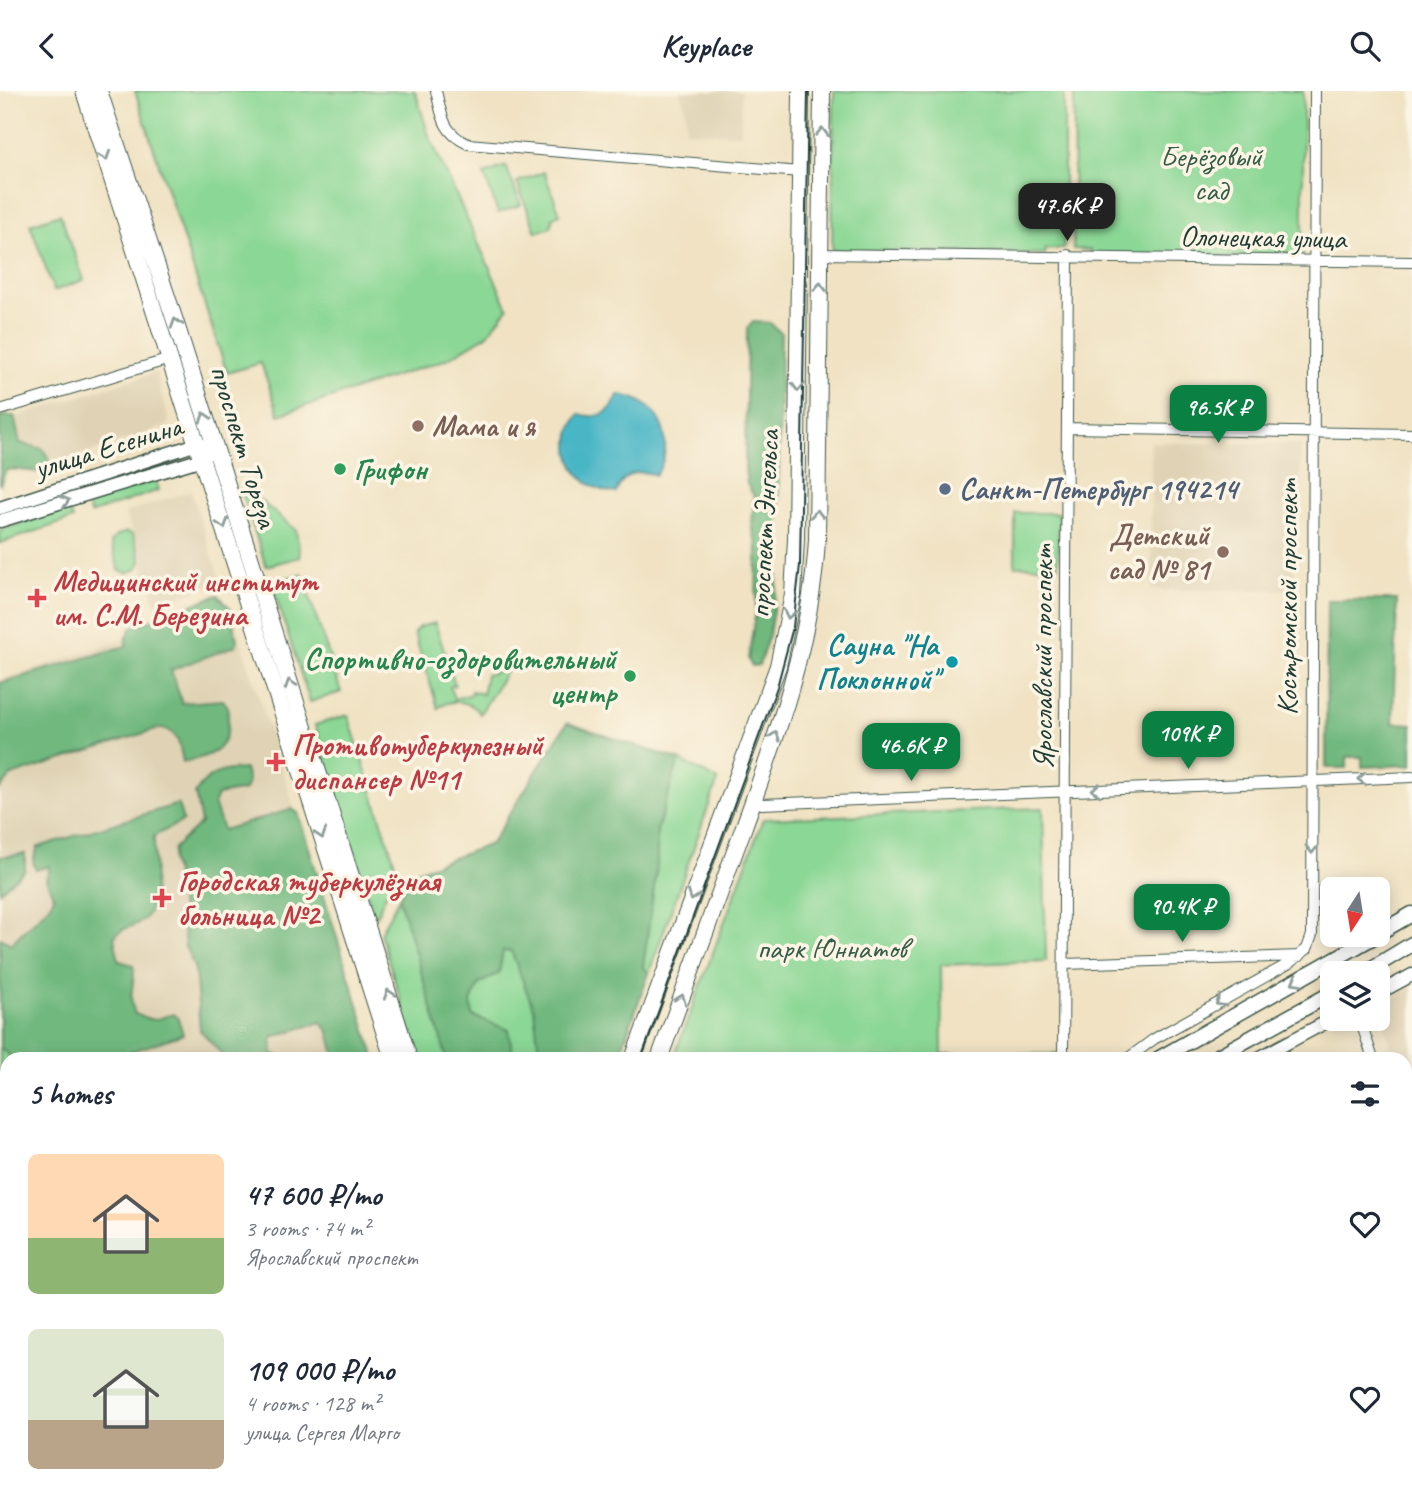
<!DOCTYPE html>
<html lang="en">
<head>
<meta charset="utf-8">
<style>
	:root { --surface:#fff; --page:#f6f6f7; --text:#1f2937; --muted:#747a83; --accent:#0b8043 }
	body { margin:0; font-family:Caveat,sans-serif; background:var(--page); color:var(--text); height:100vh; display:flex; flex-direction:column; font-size:26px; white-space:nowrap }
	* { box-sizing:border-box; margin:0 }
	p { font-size:23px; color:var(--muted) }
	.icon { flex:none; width:38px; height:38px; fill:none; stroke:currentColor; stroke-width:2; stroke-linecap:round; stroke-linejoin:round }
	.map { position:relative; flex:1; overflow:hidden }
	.panel { position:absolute; left:0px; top:961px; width:1412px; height:450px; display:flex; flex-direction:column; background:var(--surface); border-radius:21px 21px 0 0; box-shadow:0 4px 18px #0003 }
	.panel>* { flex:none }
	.needle { width:46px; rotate:192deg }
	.buttons { position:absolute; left:1320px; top:786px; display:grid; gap:14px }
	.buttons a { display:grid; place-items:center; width:70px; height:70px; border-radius:10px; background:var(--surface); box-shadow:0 4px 18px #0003; font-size:35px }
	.price { position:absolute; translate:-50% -60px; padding:0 16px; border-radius:14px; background:var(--accent); color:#fff; font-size:23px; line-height:46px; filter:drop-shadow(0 2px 4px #0008) }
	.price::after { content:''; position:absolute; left:50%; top:42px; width:21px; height:16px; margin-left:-10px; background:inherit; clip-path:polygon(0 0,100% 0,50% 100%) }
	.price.on { background:#222; color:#fff }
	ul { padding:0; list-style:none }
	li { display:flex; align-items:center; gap:21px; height:175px; padding:0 28px }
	li span { display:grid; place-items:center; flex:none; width:196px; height:140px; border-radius:10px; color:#555 }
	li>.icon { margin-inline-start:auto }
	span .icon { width:84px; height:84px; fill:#fffc; stroke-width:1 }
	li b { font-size:30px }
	h2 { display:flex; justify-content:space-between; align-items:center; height:84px; padding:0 28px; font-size:30px }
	header { display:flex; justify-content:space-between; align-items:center; height:91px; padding:0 28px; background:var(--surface); font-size:32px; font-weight:700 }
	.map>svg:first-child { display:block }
</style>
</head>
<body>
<header><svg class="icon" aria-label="back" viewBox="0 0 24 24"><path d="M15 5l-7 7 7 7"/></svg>Keyplace<svg class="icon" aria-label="search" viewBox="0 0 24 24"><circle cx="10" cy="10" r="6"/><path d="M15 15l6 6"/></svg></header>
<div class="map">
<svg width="1412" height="1410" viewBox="0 0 1412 1410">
	<rect width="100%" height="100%" fill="#fcf5e5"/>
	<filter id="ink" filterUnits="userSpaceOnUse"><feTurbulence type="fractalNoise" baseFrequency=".0143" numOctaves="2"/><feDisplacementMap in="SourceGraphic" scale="14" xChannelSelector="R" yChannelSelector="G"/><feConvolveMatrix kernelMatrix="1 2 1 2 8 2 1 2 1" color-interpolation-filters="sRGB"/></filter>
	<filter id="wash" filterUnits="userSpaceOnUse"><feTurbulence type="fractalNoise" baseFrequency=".00686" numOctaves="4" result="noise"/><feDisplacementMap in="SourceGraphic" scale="28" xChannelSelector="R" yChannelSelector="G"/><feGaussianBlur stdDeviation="1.57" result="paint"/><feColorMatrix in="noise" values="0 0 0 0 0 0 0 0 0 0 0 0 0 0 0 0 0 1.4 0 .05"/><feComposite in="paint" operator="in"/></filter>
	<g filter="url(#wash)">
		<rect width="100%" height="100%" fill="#f0e2c3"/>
		<!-- built -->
		<path fill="#e0d3b5" d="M 679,0 L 741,0 L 741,43 L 686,40 L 685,15 Z
			M 156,281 L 169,330 L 167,335 L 70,367 L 44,369 L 0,378 L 0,331 Z
			M 1151,351 L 1301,353 L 1300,399 L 1295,423 L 1294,499 L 1151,499 Z
			M 191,400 L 221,491 L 156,513 L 125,422 Z
			M 229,513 L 375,968 L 7,968 L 7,1223 L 0,1223 L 0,589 Z
			M 1412,896 L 1412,1035 L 1405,1009 L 1405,968 L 1394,968 L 1379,915 Z
			M 1155,1404 L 1403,1404 L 1405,1410 L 1157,1410 Z"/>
		<!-- green -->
		<path fill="#8bd795" stroke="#558a64" stroke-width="2" d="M 135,0 L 415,0 L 429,45 L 508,217 L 487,244 L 447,268 L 279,324 L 261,272 L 227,282 Z
			M 834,0 L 1064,0 L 1064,158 L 1046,158 L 1045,163 L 832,159 Z
			M 1074,0 L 1303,0 L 1303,167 L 1091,163 L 1091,159 L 1073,158 Z
			M 506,75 L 521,114 L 498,122 L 484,83 Z
			M 544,81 L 560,123 L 553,126 L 551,136 L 536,141 L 517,91 Z
			M 60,123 L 84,189 L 54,200 L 30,133 Z
			M 156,389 L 159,399 L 90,423 L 87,411 Z
			M 241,399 L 252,403 L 296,439 L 300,466 L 266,475 Z
			M 67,418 L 73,428 L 0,452 L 0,439 Z
			M 1015,422 L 1059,422 L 1058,475 L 1015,475 Z
			M 126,441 L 133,444 L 141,470 L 137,478 L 127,482 L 119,479 L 111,451 L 116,445 Z
			M 302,483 L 341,601 L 310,611 L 271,491 Z
			M 435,532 L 455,594 L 450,596 L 454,608 L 472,603 L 471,600 L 482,603 L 486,584 L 508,578 L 480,623 C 470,609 451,607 438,617 L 414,542 L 419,536 Z
			M 348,624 L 397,779 L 375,827 L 315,634 Z
			M 567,632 L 679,669 L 718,689 L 618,968 L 419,968 L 380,842 L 412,782 L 491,753 Z
			M 1043,717 L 1046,870 L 941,874 L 942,963 L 1058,963 L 1058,968 L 673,968 L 763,728 Z
			M 0,956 L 13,968 L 7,968 L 7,1179 L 0,1172 Z
			M 607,1404 L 719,1404 L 720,1410 L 605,1410 Z"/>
		<!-- forest -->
		<path fill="#70b87e" stroke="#487a59" stroke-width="2" d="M 753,231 L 770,232 L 781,242 L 777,495 L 769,544 L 759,574 L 752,575 L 748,568 L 756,519 L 757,454 L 752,435 L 754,405 L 747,393 L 745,378 L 747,237 Z
			M 0,325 L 14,325 L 20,352 L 43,358 L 56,379 C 36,384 25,377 6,379 L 0,395 Z
			M 218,504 L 230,517 L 237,551 L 235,555 L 171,579 L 182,612 L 223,609 C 229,616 228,621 228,630 C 228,660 209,666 183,671 C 179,653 180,641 160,637 L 11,685 L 0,698 L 0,592 L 126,555 L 126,548 L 132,536 Z
			M 1327,509 L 1397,509 L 1393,632 L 1412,633 L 1412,674 L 1362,676 L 1362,666 L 1347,666 L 1347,677 L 1326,677 Z
			M 567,632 L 679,669 L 657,739 L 657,775 L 643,876 L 649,882 L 618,968 L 540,968 L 534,919 L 511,860 L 503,860 L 499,882 L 479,893 L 471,911 L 473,925 L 509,939 L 512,961 L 524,968 L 447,968 L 399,807 L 412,782 L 491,753 Z
			M 245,678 L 248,691 L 245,699 L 217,704 L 214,712 L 223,739 L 292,718 L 298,722 L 375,968 L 336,968 L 329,941 L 321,931 L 272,946 L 273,962 L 284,968 L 226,968 L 200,939 L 195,878 L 185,855 L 178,795 L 172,770 L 174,757 L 201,732 L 195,702 C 210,681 220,679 245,678 Z
			M 178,713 L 183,730 L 154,745 C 154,765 159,818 142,830 C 132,837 123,835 114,846 L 119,870 L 133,874 C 137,894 126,899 135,923 L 153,929 L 173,923 L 178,927 L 183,943 L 130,961 L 131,968 L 13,968 L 0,956 L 0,847 L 11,853 C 26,836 42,826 54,807 L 46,788 L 50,775 L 36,779 L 33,770 L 38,756 Z
			M 25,763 L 25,779 L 0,800 L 0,766 Z"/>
		<!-- water -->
		<path fill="#4ab6c6" stroke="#347a7d" stroke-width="2" d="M 618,304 C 659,307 678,350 656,384 C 636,377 623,383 616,402 C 574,399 556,356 579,323 C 598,329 611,323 618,304 Z"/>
	</g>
	<g filter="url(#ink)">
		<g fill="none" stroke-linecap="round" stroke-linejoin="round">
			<defs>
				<path id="minor" d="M 436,0 C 442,25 443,42 468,53 L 800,81
					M 820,163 L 1412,171
					M 0,319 L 170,268
					M 1068,337 L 1412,343
					M 753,710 L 762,713 L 1412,686
					M 1064,873 L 1300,865
					M 1360,928 L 1373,968
					M 1063,968 L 1068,164
					M 1127,968 L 1154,948 L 1288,873 L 1307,858 L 1312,844 L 1315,0
					M 1405,1071 L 1412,1093
					M 0,1323 L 7,1321
					M 815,1404 L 817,1410
					M 1143,1404 L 1145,1410"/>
				<path id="tertiary" d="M 0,417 L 197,353 L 203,354
					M 0,430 L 202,368 L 207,363
					M 1377,903 L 1412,884
					M 1257,968 L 1332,928
					M 978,1404 L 980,1410"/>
				<path id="secondary" d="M 1377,843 L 1412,823
					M 1364,882 L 1412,853
					M 1158,968 L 1377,844
					M 1213,968 L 1332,902
					M 0,1283 L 7,1284
					M 0,1313 L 7,1314"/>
				<path id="primary" d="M 84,0 L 393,968
					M 99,0 L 178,239 L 409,968
					M 633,968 L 778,575 L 793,504 L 796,448 L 801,0
					M 659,968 C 685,896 711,824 738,752 C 774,653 811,555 817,449 L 822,0
					M 457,1410 L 460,1404
					M 498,1410 L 500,1404"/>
			</defs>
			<!-- minor casing -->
			<use href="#minor" stroke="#3e5649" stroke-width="12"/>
			<!-- tertiary casing -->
			<use href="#tertiary" stroke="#3e5649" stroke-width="15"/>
			<!-- secondary casing -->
			<use href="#secondary" stroke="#3e5649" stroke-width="17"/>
			<!-- primary casing -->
			<use href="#primary" stroke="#3e5649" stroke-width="18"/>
			<!-- minor -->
			<use href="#minor" stroke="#fff" stroke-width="10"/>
			<!-- tertiary -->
			<use href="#tertiary" stroke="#fff" stroke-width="12"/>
			<!-- secondary -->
			<use href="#secondary" stroke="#fff" stroke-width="14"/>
			<!-- primary -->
			<use href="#primary" stroke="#fff" stroke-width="16"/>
			<!-- tram -->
			<path stroke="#1f3d34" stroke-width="2" d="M 641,968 L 777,596 L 793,536 L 800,474 L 808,0
				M 472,1410 L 474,1404"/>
		</g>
		<!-- one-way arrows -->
		<defs><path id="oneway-chevron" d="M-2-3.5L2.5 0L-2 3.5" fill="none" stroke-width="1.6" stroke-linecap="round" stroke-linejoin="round" transform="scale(1.75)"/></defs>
		<g stroke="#8f9e9a">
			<use href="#oneway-chevron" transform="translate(822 41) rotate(-89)"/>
			<use href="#oneway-chevron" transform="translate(105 65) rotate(72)"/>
			<use href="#oneway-chevron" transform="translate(820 196) rotate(-89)"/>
			<use href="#oneway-chevron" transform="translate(176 232) rotate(-108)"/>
			<use href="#oneway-chevron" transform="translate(798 296) rotate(91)"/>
			<use href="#oneway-chevron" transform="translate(205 326) rotate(-107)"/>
			<use href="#oneway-chevron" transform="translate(65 410) rotate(-17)"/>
			<use href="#oneway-chevron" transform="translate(817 423) rotate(-89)"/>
			<use href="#oneway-chevron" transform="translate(223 433) rotate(72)"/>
			<use href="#oneway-chevron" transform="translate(789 523) rotate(101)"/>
			<use href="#oneway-chevron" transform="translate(290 593) rotate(-108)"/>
			<use href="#oneway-chevron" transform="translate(775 645) rotate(-72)"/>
			<use href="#oneway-chevron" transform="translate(1362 688) rotate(178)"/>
			<use href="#oneway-chevron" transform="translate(1096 699) rotate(177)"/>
			<use href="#oneway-chevron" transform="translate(321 743) rotate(72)"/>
			<use href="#oneway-chevron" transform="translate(1312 758) rotate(90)"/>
			<use href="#oneway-chevron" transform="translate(693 805) rotate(110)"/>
			<use href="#oneway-chevron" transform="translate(1296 890) rotate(151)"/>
			<use href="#oneway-chevron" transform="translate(389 903) rotate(-108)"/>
			<use href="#oneway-chevron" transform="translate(681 908) rotate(-70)"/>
			<use href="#oneway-chevron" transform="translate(1220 911) rotate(151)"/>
		</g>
	</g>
	<!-- markers -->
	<g fill="#8d6e63" stroke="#fcf5e5" stroke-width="2.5">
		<circle cx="418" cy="335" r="7"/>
		<circle cx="1223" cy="461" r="7"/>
	</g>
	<g fill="#2e9e5b" stroke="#fcf5e5" stroke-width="2.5">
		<circle cx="340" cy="378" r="7"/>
		<circle cx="630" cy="585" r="7"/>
	</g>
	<circle fill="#5c6f8a" stroke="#fcf5e5" stroke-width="2.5" cx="945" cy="398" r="7"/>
	<g fill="#e0444e" stroke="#fcf5e5" stroke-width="2.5">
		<path d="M33.5 496.5h7v7h7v7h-7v7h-7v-7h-7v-7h7z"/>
		<path d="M272.5 660.5h7v7h7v7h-7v7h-7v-7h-7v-7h7z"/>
		<path d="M158.5 796.5h7v7h7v7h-7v7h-7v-7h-7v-7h7z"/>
	</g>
	<circle fill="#0f9aa8" stroke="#fcf5e5" stroke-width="2.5" cx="952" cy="571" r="7"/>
	<g text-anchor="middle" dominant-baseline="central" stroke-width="7" stroke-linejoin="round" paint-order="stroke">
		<!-- park labels -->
		<g font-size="30" fill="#355c47" stroke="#fcf5e5">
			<text x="1211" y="65">Берёзовый<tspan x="1211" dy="34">сад</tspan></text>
			<text x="832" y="857">парк Юннатов</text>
		</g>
		<!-- street labels -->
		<g font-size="30" fill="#1f3d34" stroke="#fcf5e5">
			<text transform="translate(1263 146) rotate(1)">Олонецкая улица</text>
			<text transform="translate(244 355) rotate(73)">проспект Тореза</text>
			<text transform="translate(108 356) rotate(-17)">улица Есенина</text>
			<text transform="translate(764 433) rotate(-87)">проспект Энгельса</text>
			<text transform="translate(1287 506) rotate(-90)">Костромской проспект</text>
			<text transform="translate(1042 566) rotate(-90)">Ярославский проспект</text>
		</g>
		<!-- education labels -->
		<g font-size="30" font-weight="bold" fill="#785e54" stroke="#fcf5e5" text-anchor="start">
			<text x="432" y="335">Мама и я</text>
			<text x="1209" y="444" text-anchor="end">Детский<tspan x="1209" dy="34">сад № 81</tspan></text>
		</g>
		<!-- leisure labels -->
		<g font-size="30" font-weight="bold" fill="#27864d" stroke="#fcf5e5" text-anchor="start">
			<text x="354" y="378">Грифон</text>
			<text x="616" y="568" text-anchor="end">Спортивно-оздоровительный<tspan x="616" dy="34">центр</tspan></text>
		</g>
		<!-- service labels -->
		<g font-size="30" font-weight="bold" fill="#4e5e75" stroke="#fcf5e5" text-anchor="start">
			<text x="959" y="398">Санкт-Петербург 194214</text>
		</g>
		<!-- health labels -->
		<g font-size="30" font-weight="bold" fill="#be3a42" stroke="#fcf5e5" text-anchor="start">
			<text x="53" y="490">Медицинский институт<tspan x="53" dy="34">им. С.М. Березина</tspan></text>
			<text x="292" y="654">Противотуберкулезный<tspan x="292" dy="34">диспансер №11</tspan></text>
			<text x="178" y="790">Городская туберкулёзная<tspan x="178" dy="34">больница №2</tspan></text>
		</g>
		<!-- culture labels -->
		<g font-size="30" font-weight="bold" fill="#0d838f" stroke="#fcf5e5" text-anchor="end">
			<text x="938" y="554">Сауна "На<tspan x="938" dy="34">Поклонной"</tspan></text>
		</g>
	</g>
</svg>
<div class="buttons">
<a><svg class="needle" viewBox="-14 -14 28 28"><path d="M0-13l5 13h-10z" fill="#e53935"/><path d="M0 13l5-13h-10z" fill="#747a83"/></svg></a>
<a><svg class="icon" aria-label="layers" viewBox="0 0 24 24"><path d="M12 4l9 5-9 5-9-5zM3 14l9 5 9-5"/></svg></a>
</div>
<b class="price on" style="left:1067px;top:152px">47.6K ₽</b>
<b class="price" style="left:1218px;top:354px">96.5K ₽</b>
<b class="price" style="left:1188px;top:680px">109K ₽</b>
<b class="price" style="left:911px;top:692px">46.6K ₽</b>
<b class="price" style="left:1182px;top:853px">90.4K ₽</b>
<section class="panel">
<h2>5 homes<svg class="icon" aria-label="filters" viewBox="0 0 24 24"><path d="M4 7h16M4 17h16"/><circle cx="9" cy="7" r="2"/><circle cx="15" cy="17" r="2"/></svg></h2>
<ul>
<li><span style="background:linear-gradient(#ffd9b3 60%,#8fb573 0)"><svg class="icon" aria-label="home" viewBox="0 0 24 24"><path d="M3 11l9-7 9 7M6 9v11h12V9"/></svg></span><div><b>47 600 ₽/mo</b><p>3 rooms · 74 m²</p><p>Ярославский проспект</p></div><svg class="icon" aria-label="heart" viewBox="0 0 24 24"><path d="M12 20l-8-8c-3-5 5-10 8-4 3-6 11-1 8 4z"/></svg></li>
<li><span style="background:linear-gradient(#dfe7d0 65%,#b9a48a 0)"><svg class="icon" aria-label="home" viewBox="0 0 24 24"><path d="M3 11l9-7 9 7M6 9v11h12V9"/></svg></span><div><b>109 000 ₽/mo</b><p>4 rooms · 128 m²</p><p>улица Сергея Марго</p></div><svg class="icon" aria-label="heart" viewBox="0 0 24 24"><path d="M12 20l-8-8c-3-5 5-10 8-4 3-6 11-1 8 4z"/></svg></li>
</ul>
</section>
</div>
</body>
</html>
